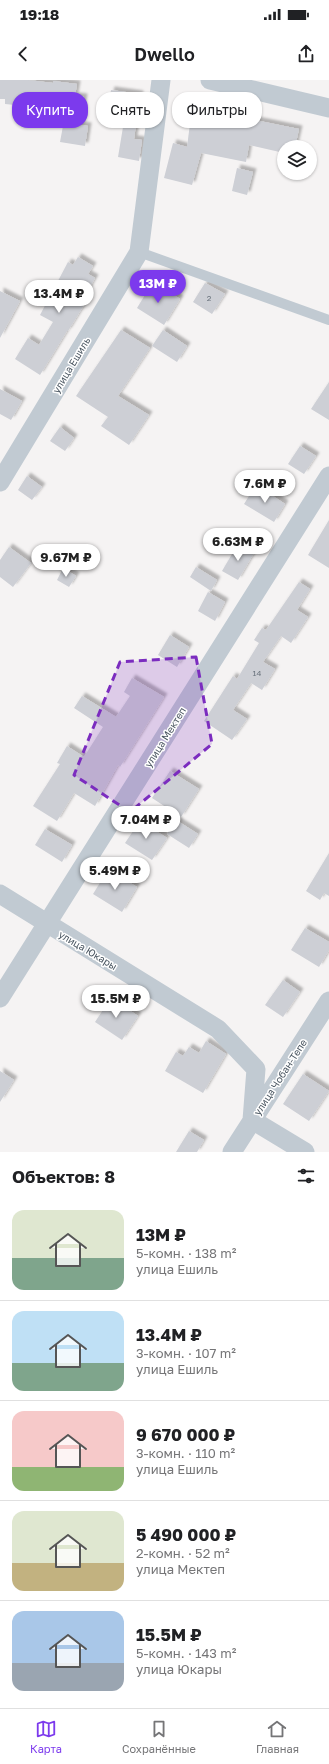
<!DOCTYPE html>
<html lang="ru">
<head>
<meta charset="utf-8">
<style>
	:root { --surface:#fff; --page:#f6f6f6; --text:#202124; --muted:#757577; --line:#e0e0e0; --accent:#7c3aed }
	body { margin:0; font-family:"Golos Text",sans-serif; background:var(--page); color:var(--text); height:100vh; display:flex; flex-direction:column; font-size:15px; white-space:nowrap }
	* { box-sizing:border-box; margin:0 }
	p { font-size:13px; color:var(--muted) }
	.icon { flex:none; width:22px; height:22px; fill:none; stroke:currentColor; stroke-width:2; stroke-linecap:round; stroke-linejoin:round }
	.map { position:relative; height:1072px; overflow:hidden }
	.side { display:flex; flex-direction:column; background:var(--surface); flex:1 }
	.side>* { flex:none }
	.top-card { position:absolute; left:12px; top:12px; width:305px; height:36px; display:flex; gap:8px }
	.fabs { position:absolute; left:277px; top:60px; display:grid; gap:8px }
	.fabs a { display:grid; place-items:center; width:40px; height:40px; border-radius:50%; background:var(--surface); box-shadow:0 1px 3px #0004; font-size:20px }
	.price { position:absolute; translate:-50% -34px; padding:0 9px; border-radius:14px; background:#fff; color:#222; font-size:13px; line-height:26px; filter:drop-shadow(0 1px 2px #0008) }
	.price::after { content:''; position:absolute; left:50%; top:24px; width:12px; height:9px; margin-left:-6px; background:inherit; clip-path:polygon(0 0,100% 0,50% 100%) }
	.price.on { background:var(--accent); color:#fff }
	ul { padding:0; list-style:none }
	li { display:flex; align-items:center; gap:12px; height:100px; padding:0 12px }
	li+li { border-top:1px solid var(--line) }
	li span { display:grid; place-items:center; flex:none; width:112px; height:80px; border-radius:12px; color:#555 }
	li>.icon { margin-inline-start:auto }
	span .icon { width:48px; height:48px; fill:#fffc; stroke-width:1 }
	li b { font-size:17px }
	h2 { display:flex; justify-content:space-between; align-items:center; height:48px; padding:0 12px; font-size:17px }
	.tag { padding:0 14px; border-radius:16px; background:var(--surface); box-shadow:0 1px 3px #0004; font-size:14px; line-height:36px }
	.tag.on { background:var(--accent); color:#fff }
	.status { display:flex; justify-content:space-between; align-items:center; height:28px; padding:0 20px; background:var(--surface); direction:ltr }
	.status svg { height:11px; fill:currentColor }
	header { display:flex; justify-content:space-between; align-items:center; height:52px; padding:0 12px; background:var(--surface); font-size:18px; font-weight:600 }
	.tabs { display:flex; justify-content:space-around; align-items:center; height:56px; border-top:1px solid var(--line); background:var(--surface); font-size:11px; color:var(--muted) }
	.tabs a { display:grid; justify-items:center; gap:2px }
	.tabs .on { color:var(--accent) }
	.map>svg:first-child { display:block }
</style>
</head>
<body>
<div class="status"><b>19:18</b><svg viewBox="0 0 49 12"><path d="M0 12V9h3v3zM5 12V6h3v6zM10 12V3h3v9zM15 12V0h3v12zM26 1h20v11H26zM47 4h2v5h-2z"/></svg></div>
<header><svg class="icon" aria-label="back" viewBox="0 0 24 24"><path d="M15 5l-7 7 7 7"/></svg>Dwello<svg class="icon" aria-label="share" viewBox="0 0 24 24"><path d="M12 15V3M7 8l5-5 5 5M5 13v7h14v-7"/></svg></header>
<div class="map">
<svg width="329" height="1072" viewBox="0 0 329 1072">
	<defs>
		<filter id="shadow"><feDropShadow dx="3.5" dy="-3.5" stdDeviation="1" flood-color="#0004"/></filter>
	</defs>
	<rect width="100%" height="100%" fill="#f5f3f3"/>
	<!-- building -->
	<path fill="#cdcfd5" filter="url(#shadow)" d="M 0,0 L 28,0 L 53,3 L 53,1 L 77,4 L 75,16 L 84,17 L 80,45 L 88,46 L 85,66 L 60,62 L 66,30 L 5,24 L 5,19 L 0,19 Z
		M 111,10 L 140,14 L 134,59 L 142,60 L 139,81 L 118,77 L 124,41 L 106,38 Z
		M 193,20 L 212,22 L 211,31 L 299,49 L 295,67 L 284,67 L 284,73 L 249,65 L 246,82 L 201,73 L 192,105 L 164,98 L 173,63 L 187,67 Z
		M 237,88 L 253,92 L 247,115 L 232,111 Z
		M 78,177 L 93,186 L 88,194 L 95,198 L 81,223 L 84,225 L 68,251 L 67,251 L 40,295 L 15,279 L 28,258 L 39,265 L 53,242 L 40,235 L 68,182 L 73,185 Z
		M 153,202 L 180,219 L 164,245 L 137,228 Z
		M 205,203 L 225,214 L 212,234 L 193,222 Z
		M 0,211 L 20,221 L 0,258 Z
		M 121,250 L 150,268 L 118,316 L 149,335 L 129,365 L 101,346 L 108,337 L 76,316 Z
		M 163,250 L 187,266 L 177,282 L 152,266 Z
		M 329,302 L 329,340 L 311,329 Z
		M 0,309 L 22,321 L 11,340 L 0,334 Z
		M 60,347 L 74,358 L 65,371 L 50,361 Z
		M 300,366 L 316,376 L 304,394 L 288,384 Z
		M 27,396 L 42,407 L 32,420 L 18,410 Z
		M 256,405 L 285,424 L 274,442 L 244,424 Z
		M 329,440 L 329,488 L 308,475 Z
		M 238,464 L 254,473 L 238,500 L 222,491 Z
		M 9,467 L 31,483 L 13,507 L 0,497 L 0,480 Z
		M 196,487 L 217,500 L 211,511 L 190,497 Z
		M 63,488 L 76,496 L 69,507 L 57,500 Z
		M 299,502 L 310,509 L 297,530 L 308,537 L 291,563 L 281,556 L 263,582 L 275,589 L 262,610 L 251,603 L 233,630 L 247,639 L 232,660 L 204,641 L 233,596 L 237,599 L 259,563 L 254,560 L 262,548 L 266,550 Z
		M 208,512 L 225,522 L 215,541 L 198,531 Z
		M 170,555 L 189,567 L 177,587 L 158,575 Z
		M 132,598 L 164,617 L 120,687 L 118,685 L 95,726 L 74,713 L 57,741 L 33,726 L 60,684 L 57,683 L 67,666 L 84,677 L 103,647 L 74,628 L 82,616 L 116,637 L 130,616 L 124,612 Z
		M 170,691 L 199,709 L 181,737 L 152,718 Z
		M 176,740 L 198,754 L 189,768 L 167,754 Z
		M 140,741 L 167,758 L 152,780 L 125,763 Z
		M 45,749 L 72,765 L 62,782 L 35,765 Z
		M 329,773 L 329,816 L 324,813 L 320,820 L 306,811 Z
		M 108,790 L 137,807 L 122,832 L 93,814 Z
		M 305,848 L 329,862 L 329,870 L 319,887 L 291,870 Z
		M 283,900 L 300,912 L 283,937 L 265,925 Z
		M 111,918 L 138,936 L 122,960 L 95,942 Z
		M 206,961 L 226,974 L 203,1013 L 165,991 L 176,972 L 183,976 L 189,967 L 199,973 Z
		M 0,991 L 14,1000 L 0,1022 Z
		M 303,994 L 329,1011 L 309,1041 L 283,1024 Z
		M 189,1051 L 204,1060 L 197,1072 L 176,1072 Z"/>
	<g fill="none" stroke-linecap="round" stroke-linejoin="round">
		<!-- service -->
		<path stroke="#c1cad2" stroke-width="10" d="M 139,172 L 329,240"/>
		<!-- minor -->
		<path stroke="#c1cad2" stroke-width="19" d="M 210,0 L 329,28
			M 0,402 L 139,172 L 161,0
			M 0,814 L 218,949 L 256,989 L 252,1040 L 305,1072
			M 0,918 L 329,396
			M 232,1072 L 329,921"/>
	</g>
	<!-- marked area -->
	<path fill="#7b2cbf" fill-opacity="0.2" stroke="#7b2cbf" stroke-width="3" stroke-dasharray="8 5" stroke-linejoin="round" d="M 196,577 L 212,664 L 130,732 L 74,695 L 120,582 Z"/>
	<g text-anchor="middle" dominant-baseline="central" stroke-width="3" stroke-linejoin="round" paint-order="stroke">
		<!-- number labels -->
		<g font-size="8" fill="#6b747e">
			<text x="209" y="218">2</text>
			<text x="257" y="593">14</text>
		</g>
		<!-- street labels -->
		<g font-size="10" fill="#4a5661" stroke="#fff">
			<text transform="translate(71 285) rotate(-59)">улица Ешиль</text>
			<text transform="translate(165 657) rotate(-58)">улица Мектеп</text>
			<text transform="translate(88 870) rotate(31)">улица Юкары</text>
			<text transform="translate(280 997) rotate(-57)">улица Чобан-Тепе</text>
		</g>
	</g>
</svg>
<div class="fabs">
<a><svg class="icon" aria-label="layers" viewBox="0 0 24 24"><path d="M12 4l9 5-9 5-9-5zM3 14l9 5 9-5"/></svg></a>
</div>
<b class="price on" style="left:158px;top:224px">13M ₽</b>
<b class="price" style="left:59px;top:234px">13.4M ₽</b>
<b class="price" style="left:265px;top:424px">7.6M ₽</b>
<b class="price" style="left:238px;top:482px">6.63M ₽</b>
<b class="price" style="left:66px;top:498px">9.67M ₽</b>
<b class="price" style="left:146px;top:760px">7.04M ₽</b>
<b class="price" style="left:115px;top:811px">5.49M ₽</b>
<b class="price" style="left:116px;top:939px">15.5M ₽</b>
<div class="top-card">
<a class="tag on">Купить</a>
<a class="tag">Снять</a>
<a class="tag">Фильтры</a>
</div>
</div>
<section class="side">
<h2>Объектов: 8<svg class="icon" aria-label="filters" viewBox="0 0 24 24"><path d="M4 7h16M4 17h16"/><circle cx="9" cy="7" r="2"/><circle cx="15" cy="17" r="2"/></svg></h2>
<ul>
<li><span style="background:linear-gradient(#dfe7d0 60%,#7fa58c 0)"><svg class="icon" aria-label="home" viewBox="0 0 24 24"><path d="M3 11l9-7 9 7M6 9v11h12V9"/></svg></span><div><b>13M ₽</b><p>5-комн. · 138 m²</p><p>улица Ешиль</p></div></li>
<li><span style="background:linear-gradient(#bfe0f5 65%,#7fa58c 0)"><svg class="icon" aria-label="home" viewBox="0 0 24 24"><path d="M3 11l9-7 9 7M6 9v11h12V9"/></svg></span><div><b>13.4M ₽</b><p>3-комн. · 107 m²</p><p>улица Ешиль</p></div></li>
<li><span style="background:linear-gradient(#f6c9c9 70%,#8fb573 0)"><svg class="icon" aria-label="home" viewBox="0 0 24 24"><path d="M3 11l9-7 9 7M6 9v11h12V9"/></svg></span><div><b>9 670 000 ₽</b><p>3-комн. · 110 m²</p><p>улица Ешиль</p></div></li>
<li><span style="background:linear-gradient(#dfe7d0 65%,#c2b280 0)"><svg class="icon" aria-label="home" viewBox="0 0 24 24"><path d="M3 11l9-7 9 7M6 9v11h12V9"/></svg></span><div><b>5 490 000 ₽</b><p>2-комн. · 52 m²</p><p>улица Мектеп</p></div></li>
<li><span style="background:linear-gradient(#a9c7e8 65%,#9aa5b1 0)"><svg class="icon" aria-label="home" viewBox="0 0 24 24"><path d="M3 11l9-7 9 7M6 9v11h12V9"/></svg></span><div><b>15.5M ₽</b><p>5-комн. · 143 m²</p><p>улица Юкары</p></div></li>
</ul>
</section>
<nav class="tabs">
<a class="on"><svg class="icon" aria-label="map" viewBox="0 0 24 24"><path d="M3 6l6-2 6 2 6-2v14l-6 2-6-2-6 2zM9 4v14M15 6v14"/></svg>Карта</a>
<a><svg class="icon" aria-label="saved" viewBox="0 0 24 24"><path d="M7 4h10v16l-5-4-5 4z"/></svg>Сохранённые</a>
<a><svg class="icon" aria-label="home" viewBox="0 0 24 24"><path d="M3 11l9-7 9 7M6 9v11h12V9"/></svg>Главная</a>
</nav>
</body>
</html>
